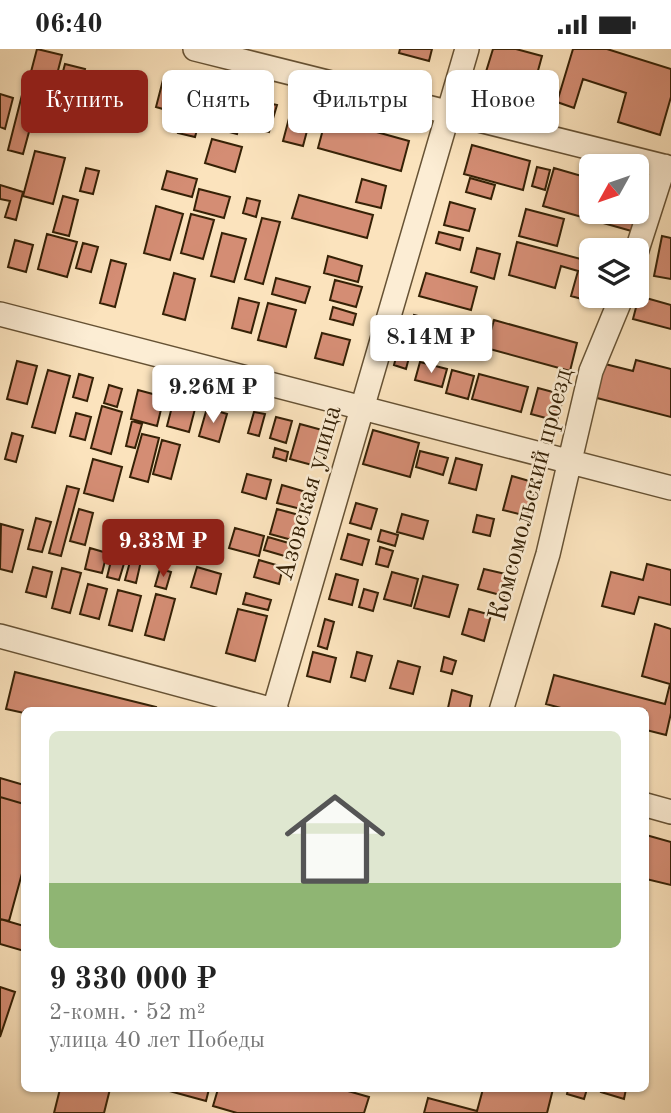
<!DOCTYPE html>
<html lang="ru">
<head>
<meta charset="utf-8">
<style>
	:root { --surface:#fff; --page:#f6f6f6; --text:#222; --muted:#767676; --accent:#8f2418 }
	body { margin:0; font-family:"Old Standard TT",serif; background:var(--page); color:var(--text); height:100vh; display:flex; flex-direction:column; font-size:26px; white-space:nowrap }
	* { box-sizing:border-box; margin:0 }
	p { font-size:23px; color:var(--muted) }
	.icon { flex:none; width:38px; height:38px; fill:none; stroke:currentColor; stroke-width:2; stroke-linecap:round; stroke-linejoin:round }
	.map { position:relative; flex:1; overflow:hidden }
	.drawer { position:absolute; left:21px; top:658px; width:628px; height:385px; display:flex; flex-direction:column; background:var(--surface); border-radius:10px; box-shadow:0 2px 5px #0004 }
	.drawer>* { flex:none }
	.guide { position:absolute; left:21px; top:21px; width:630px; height:63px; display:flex; gap:14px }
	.needle { width:46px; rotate:230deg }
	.buttons { position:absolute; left:579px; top:105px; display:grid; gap:14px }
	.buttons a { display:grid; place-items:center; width:70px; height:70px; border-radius:10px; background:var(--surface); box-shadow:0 2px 5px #0004; font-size:35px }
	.price { position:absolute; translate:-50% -60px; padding:0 16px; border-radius:7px; background:#fff; color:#222; font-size:23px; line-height:46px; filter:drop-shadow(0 2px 4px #0008) }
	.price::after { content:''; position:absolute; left:50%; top:42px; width:21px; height:16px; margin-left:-10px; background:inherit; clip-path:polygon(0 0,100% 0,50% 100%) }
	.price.active { background:var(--accent); color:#fff }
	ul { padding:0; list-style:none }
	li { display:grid; align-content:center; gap:14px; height:371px; padding:0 28px }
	li span { display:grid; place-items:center; height:217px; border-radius:10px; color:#555 }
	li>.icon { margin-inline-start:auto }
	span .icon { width:126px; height:126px; fill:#fffc; stroke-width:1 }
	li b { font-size:30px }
	.pill { padding:0 24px; border-radius:10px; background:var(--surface); box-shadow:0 2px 5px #0004; font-size:24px; line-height:63px }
	.pill.active { background:var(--accent); color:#fff }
	.status { display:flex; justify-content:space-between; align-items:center; height:49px; padding:0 35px; background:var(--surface); direction:ltr }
	.status svg { height:19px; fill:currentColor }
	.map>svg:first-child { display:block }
</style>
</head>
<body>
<div class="status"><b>06:40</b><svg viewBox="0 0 49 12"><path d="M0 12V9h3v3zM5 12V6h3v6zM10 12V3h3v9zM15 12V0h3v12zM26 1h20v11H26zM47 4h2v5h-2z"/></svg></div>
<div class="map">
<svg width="671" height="1064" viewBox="0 0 671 1064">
	<rect width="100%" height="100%" fill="#fbe3bd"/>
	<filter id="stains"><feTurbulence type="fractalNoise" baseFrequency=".00286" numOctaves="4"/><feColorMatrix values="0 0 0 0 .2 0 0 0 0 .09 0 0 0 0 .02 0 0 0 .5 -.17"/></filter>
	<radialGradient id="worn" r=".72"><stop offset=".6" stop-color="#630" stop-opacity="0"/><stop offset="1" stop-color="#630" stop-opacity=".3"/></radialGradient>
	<!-- building -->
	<path fill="#d48d74" stroke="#352106" stroke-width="2" d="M 37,0 L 62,6 L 52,45 L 27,38 Z
		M 400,0 L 432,0 L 429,12 L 399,4 Z
		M 493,0 L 516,0 L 542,7 L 533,40 L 485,26 Z
		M 573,0 L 607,0 L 671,20 L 671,48 L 660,86 L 618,73 L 626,44 L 583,30 L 574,59 L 557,53 Z
		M 65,15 L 85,20 L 77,50 L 57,45 Z
		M 192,30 L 204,33 L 199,50 L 188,47 Z
		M 163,31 L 185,37 L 177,64 L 156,58 Z
		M 94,37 L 110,41 L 104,65 L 88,61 Z
		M 213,38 L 224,41 L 219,61 L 208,58 Z
		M 23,42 L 39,46 L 23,105 L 8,101 Z
		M 228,44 L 246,49 L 237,85 L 218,80 Z
		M 0,45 L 13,49 L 5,80 L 0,78 Z
		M 128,45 L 146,50 L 139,77 L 121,72 Z
		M 259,52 L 277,56 L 269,83 L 252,78 Z
		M 186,55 L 203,59 L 195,88 L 178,84 Z
		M 53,57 L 63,60 L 58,78 L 48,75 Z
		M 292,58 L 312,63 L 303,97 L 283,92 Z
		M 326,69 L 409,92 L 401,122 L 318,99 Z
		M 212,90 L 242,98 L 235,123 L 205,114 Z
		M 472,96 L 530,112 L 523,141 L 464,125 Z
		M 35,102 L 65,109 L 53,155 L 23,147 Z
		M 537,118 L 550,121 L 545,141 L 532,137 Z
		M 86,119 L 99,122 L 93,145 L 80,142 Z
		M 554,119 L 592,130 L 592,163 L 637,163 L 637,142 L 646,144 L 635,183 L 543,157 Z
		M 167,122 L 197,130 L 192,148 L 162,140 Z
		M 470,129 L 495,136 L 491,150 L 466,143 Z
		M 362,130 L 386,137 L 381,159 L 356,153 Z
		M 0,136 L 23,143 L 16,171 L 5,168 L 10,152 L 0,150 Z
		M 199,140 L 230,148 L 224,169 L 194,161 Z
		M 299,146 L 373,166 L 367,189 L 292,169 Z
		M 63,147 L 78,151 L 69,187 L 53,183 Z
		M 247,149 L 260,152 L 256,168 L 243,164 Z
		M 450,153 L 475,160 L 469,182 L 444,176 Z
		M 156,157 L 183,165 L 170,211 L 144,204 Z
		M 526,160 L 564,170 L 557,197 L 519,187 Z
		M 191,165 L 214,171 L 203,210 L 181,204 Z
		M 262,169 L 280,173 L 263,235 L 245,230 Z
		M 439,183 L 463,189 L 460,201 L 436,194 Z
		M 222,184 L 246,190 L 234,233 L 211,227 Z
		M 47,185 L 77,193 L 67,228 L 38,220 Z
		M 662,187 L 671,189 L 671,230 L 654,227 Z
		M 15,191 L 33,196 L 26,223 L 8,218 Z
		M 517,193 L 592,213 L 592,247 L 598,247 L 596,254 L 571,247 L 578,222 L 561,217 L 555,239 L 509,226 Z
		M 83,194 L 98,198 L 91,223 L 76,219 Z
		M 477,199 L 500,205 L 494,230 L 471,223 Z
		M 328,207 L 362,217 L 358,233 L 324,224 Z
		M 111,211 L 126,215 L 115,258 L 100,254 Z
		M 174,224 L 195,230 L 185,271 L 163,265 Z
		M 426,224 L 477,238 L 471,261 L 419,247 Z
		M 276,229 L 310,238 L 305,254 L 272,245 Z
		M 335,231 L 362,238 L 356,258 L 330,251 Z
		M 639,247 L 671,256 L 671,280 L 633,270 Z
		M 239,249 L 259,254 L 251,284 L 232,279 Z
		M 268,254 L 296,261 L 286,298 L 258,291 Z
		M 333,258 L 356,265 L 353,276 L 330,270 Z
		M 414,266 L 438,272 L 432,295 L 408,288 Z
		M 494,271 L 577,294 L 570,322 L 486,299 Z
		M 322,284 L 350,291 L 343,316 L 315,309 Z
		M 400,293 L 412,297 L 406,320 L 394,316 Z
		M 636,311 L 671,320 L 671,368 L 593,348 L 601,314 L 633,322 Z
		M 17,312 L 37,317 L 27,355 L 7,350 Z
		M 420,313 L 447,320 L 442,338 L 415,331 Z
		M 48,321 L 70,327 L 55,384 L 32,378 Z
		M 452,321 L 474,327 L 468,350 L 446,344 Z
		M 79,325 L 93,329 L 87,352 L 73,348 Z
		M 479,325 L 528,338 L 521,363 L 472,350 Z
		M 109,336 L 122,340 L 117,358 L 104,354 Z
		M 538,339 L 564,346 L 557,372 L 531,365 Z
		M 138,341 L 164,348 L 157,377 L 131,370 Z
		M 174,350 L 196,356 L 189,383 L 167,377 Z
		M 102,357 L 122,363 L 111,405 L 91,399 Z
		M 207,359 L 227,365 L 219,393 L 199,387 Z
		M 254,363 L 265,365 L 259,387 L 248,384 Z
		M 76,364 L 91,368 L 85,391 L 70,387 Z
		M 276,368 L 292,372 L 286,394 L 270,389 Z
		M 132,372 L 142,375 L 135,399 L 126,397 Z
		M 300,375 L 322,381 L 312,416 L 290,410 Z
		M 373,381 L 419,394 L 410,428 L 363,415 Z
		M 12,384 L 23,387 L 16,413 L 5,410 Z
		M 142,385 L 159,389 L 148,433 L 130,428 Z
		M 162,391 L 180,396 L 171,430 L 153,425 Z
		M 275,399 L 288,403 L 286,412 L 273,408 Z
		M 420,402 L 448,409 L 443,426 L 416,418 Z
		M 456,409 L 482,416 L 476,441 L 449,434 Z
		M 93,410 L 122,418 L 113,452 L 84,444 Z
		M 247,425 L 271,431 L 266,450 L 242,443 Z
		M 512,427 L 536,434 L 527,467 L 503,461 Z
		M 282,436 L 306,443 L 301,460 L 277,454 Z
		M 67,437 L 79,440 L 61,507 L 49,504 Z
		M 356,454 L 377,460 L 371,480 L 350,474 Z
		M 79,460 L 93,464 L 85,496 L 70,492 Z
		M 277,460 L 299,466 L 292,491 L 270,485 Z
		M 402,465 L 428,472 L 423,490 L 397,483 Z
		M 477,466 L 494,470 L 490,487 L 473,483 Z
		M 36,469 L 51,473 L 42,503 L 28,500 Z
		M 1,475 L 23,481 L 12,523 L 0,520 Z
		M 235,479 L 264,487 L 259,507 L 229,499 Z
		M 381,481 L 398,486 L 395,497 L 378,492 Z
		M 348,485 L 369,491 L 362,516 L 341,510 Z
		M 268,488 L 292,495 L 288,508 L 264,501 Z
		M 380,498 L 393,502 L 388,518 L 376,515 Z
		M 90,499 L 107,504 L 102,524 L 85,520 Z
		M 113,504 L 126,508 L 119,531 L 107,528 Z
		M 131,509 L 141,512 L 136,534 L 125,531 Z
		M 259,511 L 283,518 L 279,535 L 254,528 Z
		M 647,515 L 671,521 L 671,556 L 639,548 L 634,565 L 602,557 L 611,523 L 643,531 Z
		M 33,518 L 52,523 L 46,548 L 26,543 Z
		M 197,518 L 221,525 L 216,545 L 191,538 Z
		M 62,519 L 81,524 L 70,564 L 52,559 Z
		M 160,520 L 171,523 L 166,540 L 155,537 Z
		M 484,520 L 510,526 L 504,547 L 478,540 Z
		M 392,523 L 418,530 L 411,557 L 384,550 Z
		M 336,525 L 358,531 L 352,556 L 329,550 Z
		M 423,527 L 458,536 L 449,568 L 414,559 Z
		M 88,535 L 107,540 L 99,570 L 80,565 Z
		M 364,540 L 378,544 L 373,562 L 359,558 Z
		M 118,541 L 141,547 L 132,582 L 109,576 Z
		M 246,544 L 271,551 L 268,561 L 243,555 Z
		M 156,545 L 175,550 L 164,591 L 145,586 Z
		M 238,560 L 267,567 L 255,612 L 226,604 Z
		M 469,560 L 491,566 L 484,592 L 462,585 Z
		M 325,570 L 334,573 L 327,600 L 318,597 Z
		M 655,575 L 671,580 L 671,664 L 666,686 L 646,681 L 646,662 L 572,662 L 546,655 L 554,626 L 665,655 L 670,635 L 642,627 Z
		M 313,603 L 336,609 L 330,633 L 307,627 Z
		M 357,603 L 372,607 L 365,632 L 351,628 Z
		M 444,608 L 456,612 L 452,625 L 441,622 Z
		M 398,612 L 420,618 L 413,645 L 390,639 Z
		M 15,623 L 156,658 L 155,662 L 24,662 L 24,664 L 6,660 Z
		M 452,641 L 472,647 L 469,662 L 448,659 Z
		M 0,729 L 24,736 L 24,755 L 0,748 Z
		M 0,748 L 24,755 L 24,817 L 9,872 L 0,870 Z
		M 646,786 L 671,793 L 671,836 L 646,830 Z
		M 0,870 L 24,877 L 24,902 L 0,895 Z
		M 0,938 L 15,943 L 0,988 Z
		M 60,1040 L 110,1040 L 104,1064 L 54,1064 Z
		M 162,1040 L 209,1040 L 206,1052 Z
		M 218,1040 L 341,1040 L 369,1048 L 364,1064 L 237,1064 L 213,1057 Z
		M 483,1040 L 553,1040 L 547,1064 L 424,1064 L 428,1049 L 477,1062 Z
		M 568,1040 L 587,1040 L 584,1050 L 567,1045 Z
		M 602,1040 L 626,1040 L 624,1050 L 601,1043 Z"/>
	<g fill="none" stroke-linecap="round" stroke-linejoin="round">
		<defs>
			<path id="minor" d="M 195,0 L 671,119
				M 637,201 L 664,117
				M 0,265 L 671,439
				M 0,587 L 277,662
				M 274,661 L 467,0
				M 501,662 L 548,505 L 591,322 L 622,247
				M 646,756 L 671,763"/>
		</defs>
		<!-- minor casing -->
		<use href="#minor" stroke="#665234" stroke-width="26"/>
		<!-- minor -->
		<use href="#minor" stroke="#fcedd4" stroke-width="23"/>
	</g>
	<g text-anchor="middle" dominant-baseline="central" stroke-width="5" stroke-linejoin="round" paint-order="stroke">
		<!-- street labels -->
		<g font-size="26" fill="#352106" stroke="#fcedd4">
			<text transform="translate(309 444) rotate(-74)">Азовская улица</text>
			<text transform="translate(531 446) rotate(-75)">Комсомольский проезд</text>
		</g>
	</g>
	<rect width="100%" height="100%" filter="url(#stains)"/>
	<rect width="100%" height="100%" fill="url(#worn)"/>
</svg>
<div class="buttons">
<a><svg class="needle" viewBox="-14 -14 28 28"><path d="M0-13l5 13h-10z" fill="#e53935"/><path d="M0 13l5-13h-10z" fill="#767676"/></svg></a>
<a><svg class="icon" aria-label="layers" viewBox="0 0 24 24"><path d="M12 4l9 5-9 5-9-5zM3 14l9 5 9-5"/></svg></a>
</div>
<b class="price" style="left:431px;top:326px">8.14M ₽</b>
<b class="price" style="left:213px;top:376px">9.26M ₽</b>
<b class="price active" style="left:163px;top:530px">9.33M ₽</b>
<div class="guide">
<a class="pill active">Купить</a>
<a class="pill">Снять</a>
<a class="pill">Фильтры</a>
<a class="pill">Новое</a>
</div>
<section class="drawer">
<ul>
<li><span style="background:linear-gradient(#dfe7d0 70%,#8fb573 0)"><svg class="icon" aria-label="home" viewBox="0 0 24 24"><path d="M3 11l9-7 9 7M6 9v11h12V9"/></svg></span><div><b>9 330 000 ₽</b><p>2-комн. · 52 m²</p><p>улица 40 лет Победы</p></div></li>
</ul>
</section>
</div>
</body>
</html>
